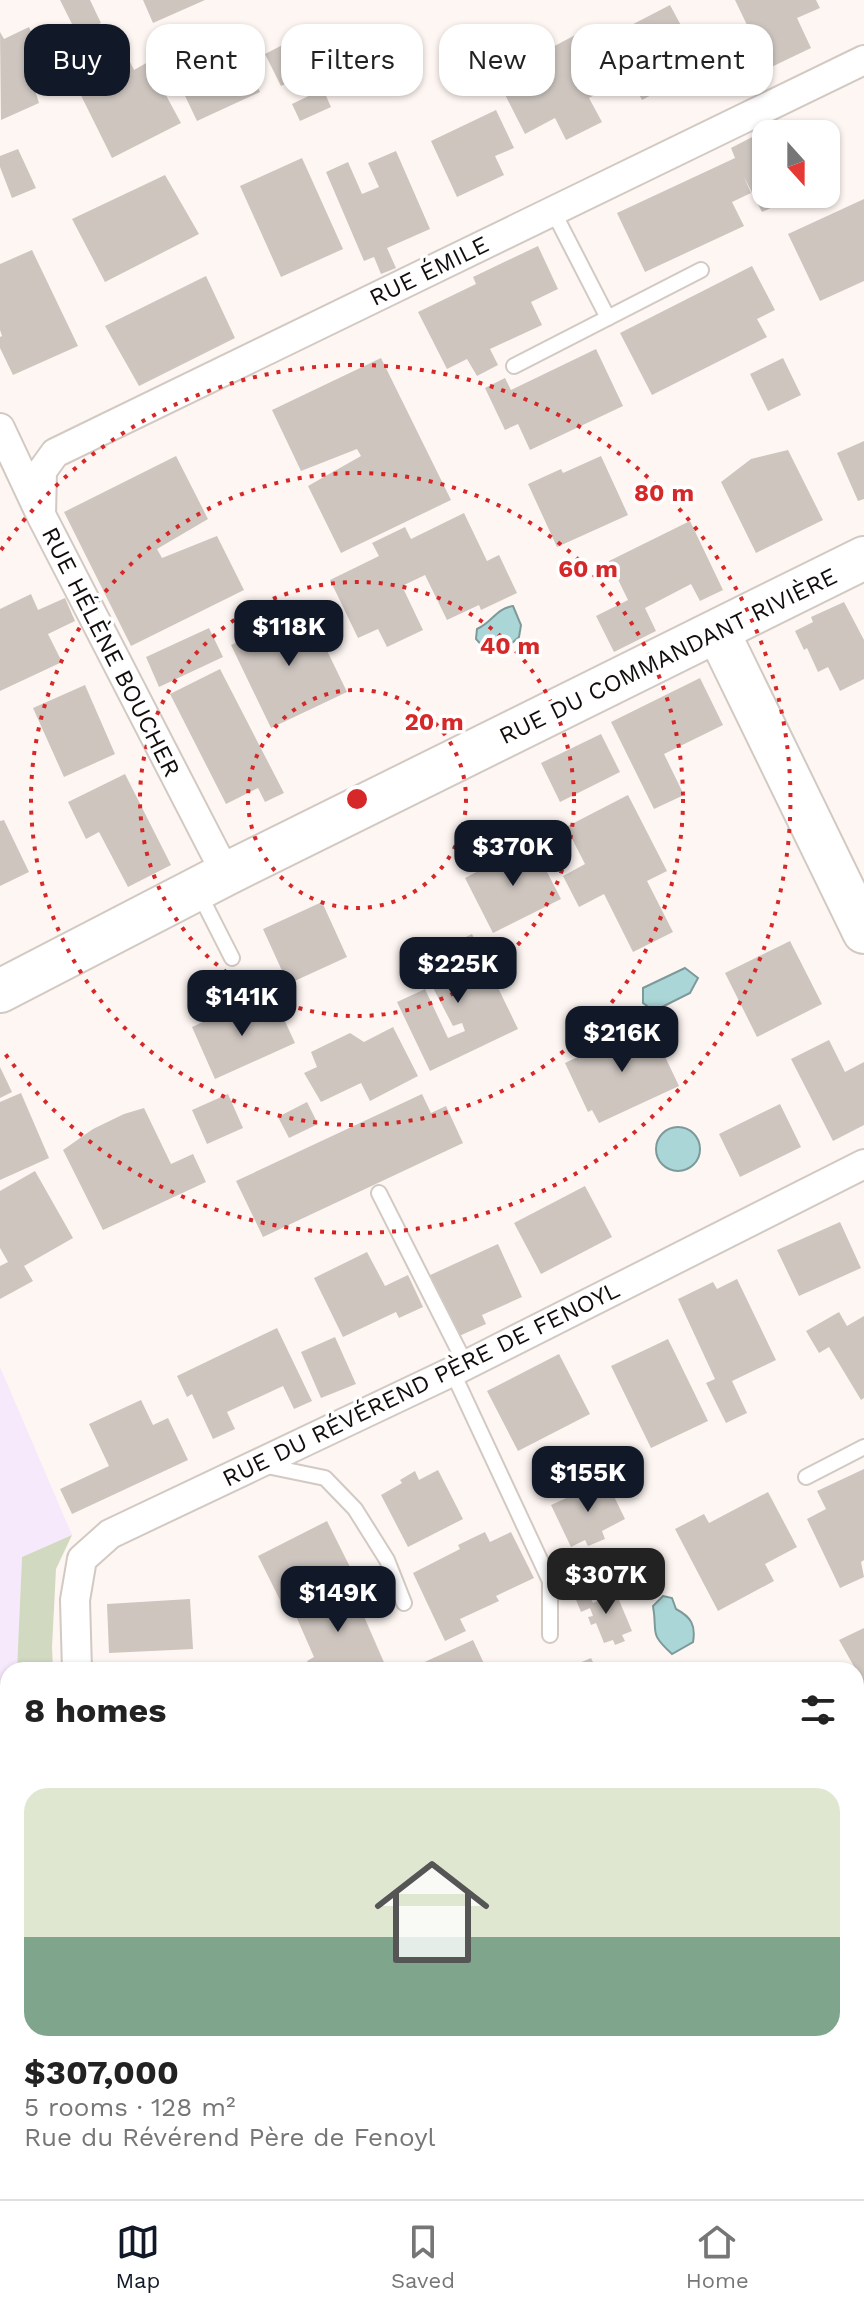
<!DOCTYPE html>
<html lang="en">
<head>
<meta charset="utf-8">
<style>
	:root { --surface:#fff; --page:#f6f6f6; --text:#222; --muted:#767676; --line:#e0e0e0; --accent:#111827 }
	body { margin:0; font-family:"Work Sans",sans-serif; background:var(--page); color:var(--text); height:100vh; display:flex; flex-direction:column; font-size:30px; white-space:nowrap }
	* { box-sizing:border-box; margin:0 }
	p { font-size:26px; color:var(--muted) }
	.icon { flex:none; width:44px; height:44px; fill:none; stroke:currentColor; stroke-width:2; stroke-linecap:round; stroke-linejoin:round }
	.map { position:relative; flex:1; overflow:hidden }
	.drawer { position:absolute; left:0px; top:1662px; width:864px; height:538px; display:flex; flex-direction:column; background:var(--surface); border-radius:24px 24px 0 0; box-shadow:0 2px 6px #0004 }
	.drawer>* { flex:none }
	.hud { position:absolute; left:24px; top:24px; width:816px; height:72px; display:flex; gap:16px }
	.needle { width:52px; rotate:159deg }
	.tools { position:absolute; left:752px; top:120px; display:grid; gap:16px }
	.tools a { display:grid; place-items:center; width:88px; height:88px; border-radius:16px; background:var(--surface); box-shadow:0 2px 6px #0004; font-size:40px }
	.price { position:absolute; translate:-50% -68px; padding:0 18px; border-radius:16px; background:var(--accent); color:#fff; font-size:26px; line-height:52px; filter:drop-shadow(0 2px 4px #0008) }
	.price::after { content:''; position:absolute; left:50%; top:48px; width:24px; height:18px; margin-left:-12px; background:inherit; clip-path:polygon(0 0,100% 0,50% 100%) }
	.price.selected { background:#222; color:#fff }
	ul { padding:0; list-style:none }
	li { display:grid; align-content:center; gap:16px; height:424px; padding:0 24px }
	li+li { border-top:2px solid var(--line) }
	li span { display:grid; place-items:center; height:248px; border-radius:24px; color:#555 }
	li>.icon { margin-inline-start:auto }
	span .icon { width:144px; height:144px; fill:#fffc; stroke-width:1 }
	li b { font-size:34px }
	h2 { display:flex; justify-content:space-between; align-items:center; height:96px; padding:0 24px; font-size:34px }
	.tag { padding:0 28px; border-radius:24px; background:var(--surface); box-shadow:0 2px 6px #0004; font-size:28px; line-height:72px }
	.tag.selected { background:var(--accent); color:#fff }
	.tabs { display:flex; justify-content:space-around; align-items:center; height:112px; border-top:2px solid var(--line); background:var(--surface); font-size:22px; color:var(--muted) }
	.tabs a { display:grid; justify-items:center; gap:4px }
	.tabs .selected { color:var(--accent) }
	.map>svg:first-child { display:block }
</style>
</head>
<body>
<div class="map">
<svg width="864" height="2199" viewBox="0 0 864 2199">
	<rect width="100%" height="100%" fill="#fef6f2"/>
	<!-- education -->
	<path fill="#f6e9fc" d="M 0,1367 L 72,1535 L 22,1557 L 17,1670 L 8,1670 L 8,2178 L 0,2180 Z"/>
	<!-- green -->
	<path fill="#d1dac1" d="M 72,1535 L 56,1569 L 52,1647 L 53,1670 L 17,1670 L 22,1557 Z"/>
	<!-- water -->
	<path fill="#abd6d7" stroke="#7d9a9a" stroke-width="2" d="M 513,606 L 521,625 L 519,637 L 512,643 L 505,637 L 485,649 L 476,639 L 477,629 C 493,622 495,609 513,606 Z
		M 685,968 L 698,978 L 690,993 L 654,1011 L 643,1003 L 643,988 Z
		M656 1149a22 22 0 1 1 44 0a22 22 0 1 1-44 0Z
		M 663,1596 L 672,1598 L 676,1609 C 691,1617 696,1625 693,1642 L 672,1654 C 648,1632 658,1634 653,1606 Z"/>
	<!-- building -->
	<path fill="#cec5bf" d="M 60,0 L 90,0 L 101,23 L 77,34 Z
		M 143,0 L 205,0 L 153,23 Z
		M 735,0 L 816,0 L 820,8 L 797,18 L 811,48 L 757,74 L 750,58 L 740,63 L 726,35 L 747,25 Z
		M 670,5 L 691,44 L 665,57 L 678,81 L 642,100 L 630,77 L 589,98 L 602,122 L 566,140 L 555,118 L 525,134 L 490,65 L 539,39 L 545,51 L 581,32 L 589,47 Z
		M 112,25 L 134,70 L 148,62 L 181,123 L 112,158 L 58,49 Z
		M 29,27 L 53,84 L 35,90 L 39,103 L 1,120 L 0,32 L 4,39 Z
		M 300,36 L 317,69 L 281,86 L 265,54 Z
		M 240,50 L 260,92 L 197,121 L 177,79 Z
		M 323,89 L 331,107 L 300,121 L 292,104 Z
		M 496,110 L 514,148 L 495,156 L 504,175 L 457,197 L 431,141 Z
		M 758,134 L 766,150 L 766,194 L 787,194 L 790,199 L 762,212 L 744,177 L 751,193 L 732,202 L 744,226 L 645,272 L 617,213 L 735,158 L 731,148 Z
		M 18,149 L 36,188 L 12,198 L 0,167 L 0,156 Z
		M 396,151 L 430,229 L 387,248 L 396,268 L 381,274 L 374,257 L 364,261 L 326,172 L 348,162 L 362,194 L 379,187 L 368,163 Z
		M 302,158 L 343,249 L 281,277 L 240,186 Z
		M 165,175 L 199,234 L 105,282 L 72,219 Z
		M 864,199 L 864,281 L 820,301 L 788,234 Z
		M 538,246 L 558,289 L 531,302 L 542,325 L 490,349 L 498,365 L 477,376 L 467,359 L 447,369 L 418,312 L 476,284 L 473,277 Z
		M 32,250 L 78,346 L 13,375 L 0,348 L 0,337 L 2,336 L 0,330 L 0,264 Z
		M 752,266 L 775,310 L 757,319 L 767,337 L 652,395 L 620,333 Z
		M 206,276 L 235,338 L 139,386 L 105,326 Z
		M 596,349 L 623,406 L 530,450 L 518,424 L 505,430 L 485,388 L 505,378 L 511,390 Z
		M 381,358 L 451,500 L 341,553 L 308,486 L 361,456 L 357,449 L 301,471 L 272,410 Z
		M 783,358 L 801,395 L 768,411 L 750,374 Z
		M 864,441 L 864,499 L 858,501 L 837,453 Z
		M 788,450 L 823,520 L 756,553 L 721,482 L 751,459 Z
		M 176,456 L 208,519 L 157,549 L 162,558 L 217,536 L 244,590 L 131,646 L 64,512 Z
		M 601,456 L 628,515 L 557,547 L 528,484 L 561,469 L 563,473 Z
		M 464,513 L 487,561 L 499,555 L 517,593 L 481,610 L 479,605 L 447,620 L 425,575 L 402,586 L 423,630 L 387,647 L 378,629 L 358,638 L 330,580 L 379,556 L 372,543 L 405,527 L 411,539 Z
		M 690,521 L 723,590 L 700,601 L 691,584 L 645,608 L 656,631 L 614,652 L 596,616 L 628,600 L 609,561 Z
		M 31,594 L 38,610 L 65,598 L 75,621 L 48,634 L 62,662 L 0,691 L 0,609 Z
		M 844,602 L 864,640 L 864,679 L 840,691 L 828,667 L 818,672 L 807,648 L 804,650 L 795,631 L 813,622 L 811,617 Z
		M 307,609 L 347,692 L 271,728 L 231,645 Z
		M 209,628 L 223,657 L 159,687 L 146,657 Z
		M 220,669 L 284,793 L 265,802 L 258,788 L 226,804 L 170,694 Z
		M 700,678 L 723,725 L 664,754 L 684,795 L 654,809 L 611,722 Z
		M 85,685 L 115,754 L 64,777 L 33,708 Z
		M 601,734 L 620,772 L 560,802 L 541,763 Z
		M 125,774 L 171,865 L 128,887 L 99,832 L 86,839 L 68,802 Z
		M 628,795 L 667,871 L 647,881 L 673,932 L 633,952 L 604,894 L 579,907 L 563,876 L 585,864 L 566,827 Z
		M 4,820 L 29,872 L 0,886 L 0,821 Z
		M 532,843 L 561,899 L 493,933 L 465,878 Z
		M 322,902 L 347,957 L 288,984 L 263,929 Z
		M 472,934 L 518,1029 L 430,1071 L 397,1002 L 425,989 L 448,1038 L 465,1031 L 462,1023 L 453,1026 L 430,982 L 436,980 L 425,957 Z
		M 790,941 L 822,1004 L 757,1037 L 725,973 Z
		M 261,1005 L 264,1014 L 278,1006 L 295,1043 L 215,1079 L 192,1027 L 233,1008 L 237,1017 Z
		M 649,1023 L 679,1086 L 599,1123 L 592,1110 L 588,1112 L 565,1063 Z
		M 393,1027 L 418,1076 L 370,1101 L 361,1083 L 321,1102 L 304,1073 L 317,1067 L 311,1052 L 350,1033 L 364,1042 Z
		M 829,1040 L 845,1072 L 864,1062 L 864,1125 L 833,1141 L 791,1059 Z
		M 0,1067 L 12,1092 L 0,1098 Z
		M 21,1093 L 49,1158 L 0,1180 L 0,1102 Z
		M 228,1094 L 243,1128 L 207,1144 L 192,1110 Z
		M 422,1094 L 431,1113 L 446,1106 L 463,1143 L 263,1237 L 236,1181 Z
		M 307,1102 L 318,1124 L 289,1138 L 278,1117 Z
		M 780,1104 L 801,1147 L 740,1177 L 719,1134 Z
		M 144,1108 L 171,1164 L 193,1154 L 206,1182 L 103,1230 L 63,1150 L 93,1129 L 124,1114 Z
		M 35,1171 L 73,1238 L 24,1266 L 33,1281 L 0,1299 L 0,1266 L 8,1262 L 0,1248 L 0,1191 Z
		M 585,1186 L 612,1237 L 541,1274 L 514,1223 Z
		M 840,1222 L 861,1268 L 799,1296 L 777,1250 Z
		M 498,1244 L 522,1297 L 482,1315 L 486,1324 L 457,1337 L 428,1276 Z
		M 367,1252 L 385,1286 L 408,1275 L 423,1307 L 399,1318 L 396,1312 L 343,1337 L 314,1278 Z
		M 737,1279 L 776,1360 L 732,1381 L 747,1413 L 726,1423 L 706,1383 L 715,1379 L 678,1299 L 713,1282 L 717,1289 Z
		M 839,1312 L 847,1326 L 864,1316 L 864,1398 L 861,1400 L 829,1347 L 819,1353 L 806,1331 Z
		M 277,1328 L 312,1401 L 294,1409 L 283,1386 L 227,1412 L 235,1429 L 213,1439 L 192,1394 L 187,1397 L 177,1376 Z
		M 335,1337 L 356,1384 L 321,1398 L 301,1352 Z
		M 668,1339 L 708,1421 L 651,1448 L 611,1366 Z
		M 559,1354 L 590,1414 L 518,1451 L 487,1391 Z
		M 141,1400 L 153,1425 L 168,1418 L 188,1460 L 72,1514 L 60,1489 L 109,1466 L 89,1424 Z
		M 864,1469 L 864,1560 L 861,1562 L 864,1577 L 840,1588 L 807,1519 L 826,1509 L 817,1491 Z
		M 438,1470 L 463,1519 L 408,1547 L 381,1495 L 402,1483 L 400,1480 L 415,1471 L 419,1480 Z
		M 606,1480 L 625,1519 L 602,1531 L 605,1539 L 588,1546 L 585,1540 L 571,1547 L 551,1505 Z
		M 768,1492 L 797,1547 L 765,1564 L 774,1581 L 718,1611 L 675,1529 L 704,1514 L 709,1523 Z
		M 327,1521 L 352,1571 L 283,1606 L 258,1556 Z
		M 485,1532 L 490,1542 L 511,1532 L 534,1578 L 496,1596 L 499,1601 L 460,1619 L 466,1631 L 445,1641 L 413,1573 L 460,1549 L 458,1545 Z
		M 339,1586 L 349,1609 L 359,1605 L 386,1667 L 379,1670 L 311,1670 L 307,1661 L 314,1657 L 292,1607 Z
		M 587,1589 L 593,1603 L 616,1593 L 632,1631 L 622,1635 L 625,1641 L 615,1645 L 613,1640 L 604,1643 L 596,1623 L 591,1625 L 588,1617 L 593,1616 L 590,1608 L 581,1612 L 574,1595 Z
		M 190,1599 L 193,1649 L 109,1653 L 107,1604 Z
		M 864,1628 L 864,1684 L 861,1685 L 856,1670 L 839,1640 Z
		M 473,1640 L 487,1670 L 420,1670 L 418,1665 Z
		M 591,1658 L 597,1670 L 563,1670 Z
		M 864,1848 L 864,1927 L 861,1929 L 864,1935 L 864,1969 L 856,1953 L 856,1851 Z
		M 0,1900 L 8,1919 L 8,2072 L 0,2053 Z
		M 856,1971 L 864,1988 L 864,2121 L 856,2124 Z
		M 187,2192 L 192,2192 L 201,2199 L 182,2199 Z
		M 271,2192 L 339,2192 L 342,2199 L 256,2199 Z
		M 629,2192 L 668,2192 L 654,2199 L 633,2199 Z
		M 692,2192 L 708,2192 L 711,2199 L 678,2199 Z
		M 743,2192 L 831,2192 L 818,2199 L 746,2199 Z"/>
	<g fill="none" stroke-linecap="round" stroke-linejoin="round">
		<defs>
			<path id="lane" d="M 553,211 L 608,318
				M 514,366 L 701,270
				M 199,893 L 232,958
				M 379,1193 L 466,1365
				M 452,1371 L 550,1581 L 550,1635
				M 262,1465 L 325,1478 L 355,1509 L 387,1560 L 404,1603
				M 806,1477 L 864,1447"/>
			<path id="street" d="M 0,428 L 41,515 L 226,874
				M 41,515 L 42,471 L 55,453 L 864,60
				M 77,1670 L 75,1600 L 82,1559 L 110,1534 L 466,1365 L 864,1164
				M 856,1825 L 864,1821
				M 546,2192 L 550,2199"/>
			<path id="secondary" d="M 718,632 L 864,932
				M 0,991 L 226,874 L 864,558"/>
		</defs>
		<!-- lane casing -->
		<use href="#lane" stroke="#d2c9c3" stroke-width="18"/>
		<!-- street casing -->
		<use href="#street" stroke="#d2c9c3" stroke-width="32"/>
		<!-- secondary casing -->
		<use href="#secondary" stroke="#d2c9c3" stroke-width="46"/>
		<!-- lane -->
		<use href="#lane" stroke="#fff" stroke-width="14"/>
		<!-- street -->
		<use href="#street" stroke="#fff" stroke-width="28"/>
		<!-- secondary -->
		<use href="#secondary" stroke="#fff" stroke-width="42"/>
	</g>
	<!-- distance rings -->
	<g fill="none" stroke="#d62828" stroke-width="4" stroke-dasharray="4 8">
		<circle cx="357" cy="799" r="109"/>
		<circle cx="357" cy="799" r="217"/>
		<circle cx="357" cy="799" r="326"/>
		<path d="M1 550A434 434 0 1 1 1 1048"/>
	</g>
	<g text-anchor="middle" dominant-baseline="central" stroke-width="7" stroke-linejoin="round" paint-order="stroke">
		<!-- street labels -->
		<g font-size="24" fill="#110e0c" stroke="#fff">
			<text transform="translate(429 271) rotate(-26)">RUE ÉMILE</text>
			<text transform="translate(111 652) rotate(63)">RUE HÉLÈNE BOUCHER</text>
			<text transform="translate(668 656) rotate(-26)">RUE DU COMMANDANT RIVIÈRE</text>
			<text transform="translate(421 1384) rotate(-26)">RUE DU RÉVÉREND PÈRE DE FENOYL</text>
		</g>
	</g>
	<circle cx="357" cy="799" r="12" fill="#d62828" stroke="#fff" stroke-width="4"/>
	<g font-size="24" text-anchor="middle" font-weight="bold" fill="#d62828" stroke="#fff" stroke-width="7" stroke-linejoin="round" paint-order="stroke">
		<text x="664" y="501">80 m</text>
		<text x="588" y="577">60 m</text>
		<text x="510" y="654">40 m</text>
		<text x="434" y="730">20 m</text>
	</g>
</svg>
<div class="tools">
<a><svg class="needle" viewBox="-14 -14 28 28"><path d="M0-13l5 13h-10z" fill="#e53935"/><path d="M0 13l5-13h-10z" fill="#767676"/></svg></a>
</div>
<b class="price" style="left:289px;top:668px">$118K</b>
<b class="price" style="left:513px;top:888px">$370K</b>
<b class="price" style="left:458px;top:1005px">$225K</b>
<b class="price" style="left:242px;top:1038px">$141K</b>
<b class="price" style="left:622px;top:1074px">$216K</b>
<b class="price" style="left:588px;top:1514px">$155K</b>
<b class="price selected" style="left:606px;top:1616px">$307K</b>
<b class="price" style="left:338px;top:1634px">$149K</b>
<div class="hud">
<a class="tag selected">Buy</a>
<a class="tag">Rent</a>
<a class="tag">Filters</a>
<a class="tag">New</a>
<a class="tag">Apartment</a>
</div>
<section class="drawer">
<h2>8 homes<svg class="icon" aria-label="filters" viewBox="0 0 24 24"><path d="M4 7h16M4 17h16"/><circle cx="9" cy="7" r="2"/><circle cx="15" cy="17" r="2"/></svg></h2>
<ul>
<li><span style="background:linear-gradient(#dfe7d0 60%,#7fa58c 0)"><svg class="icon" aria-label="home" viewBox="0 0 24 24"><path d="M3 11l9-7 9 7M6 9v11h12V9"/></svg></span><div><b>$307,000</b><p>5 rooms · 128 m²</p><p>Rue du Révérend Père de Fenoyl</p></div></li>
</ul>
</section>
</div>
<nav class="tabs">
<a class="selected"><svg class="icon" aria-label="map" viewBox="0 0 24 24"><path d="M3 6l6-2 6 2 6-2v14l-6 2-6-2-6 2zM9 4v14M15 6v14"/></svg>Map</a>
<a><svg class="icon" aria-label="saved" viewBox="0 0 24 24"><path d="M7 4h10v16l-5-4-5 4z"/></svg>Saved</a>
<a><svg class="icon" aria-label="home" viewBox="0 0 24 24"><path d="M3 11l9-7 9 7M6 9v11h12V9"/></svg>Home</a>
</nav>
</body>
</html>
